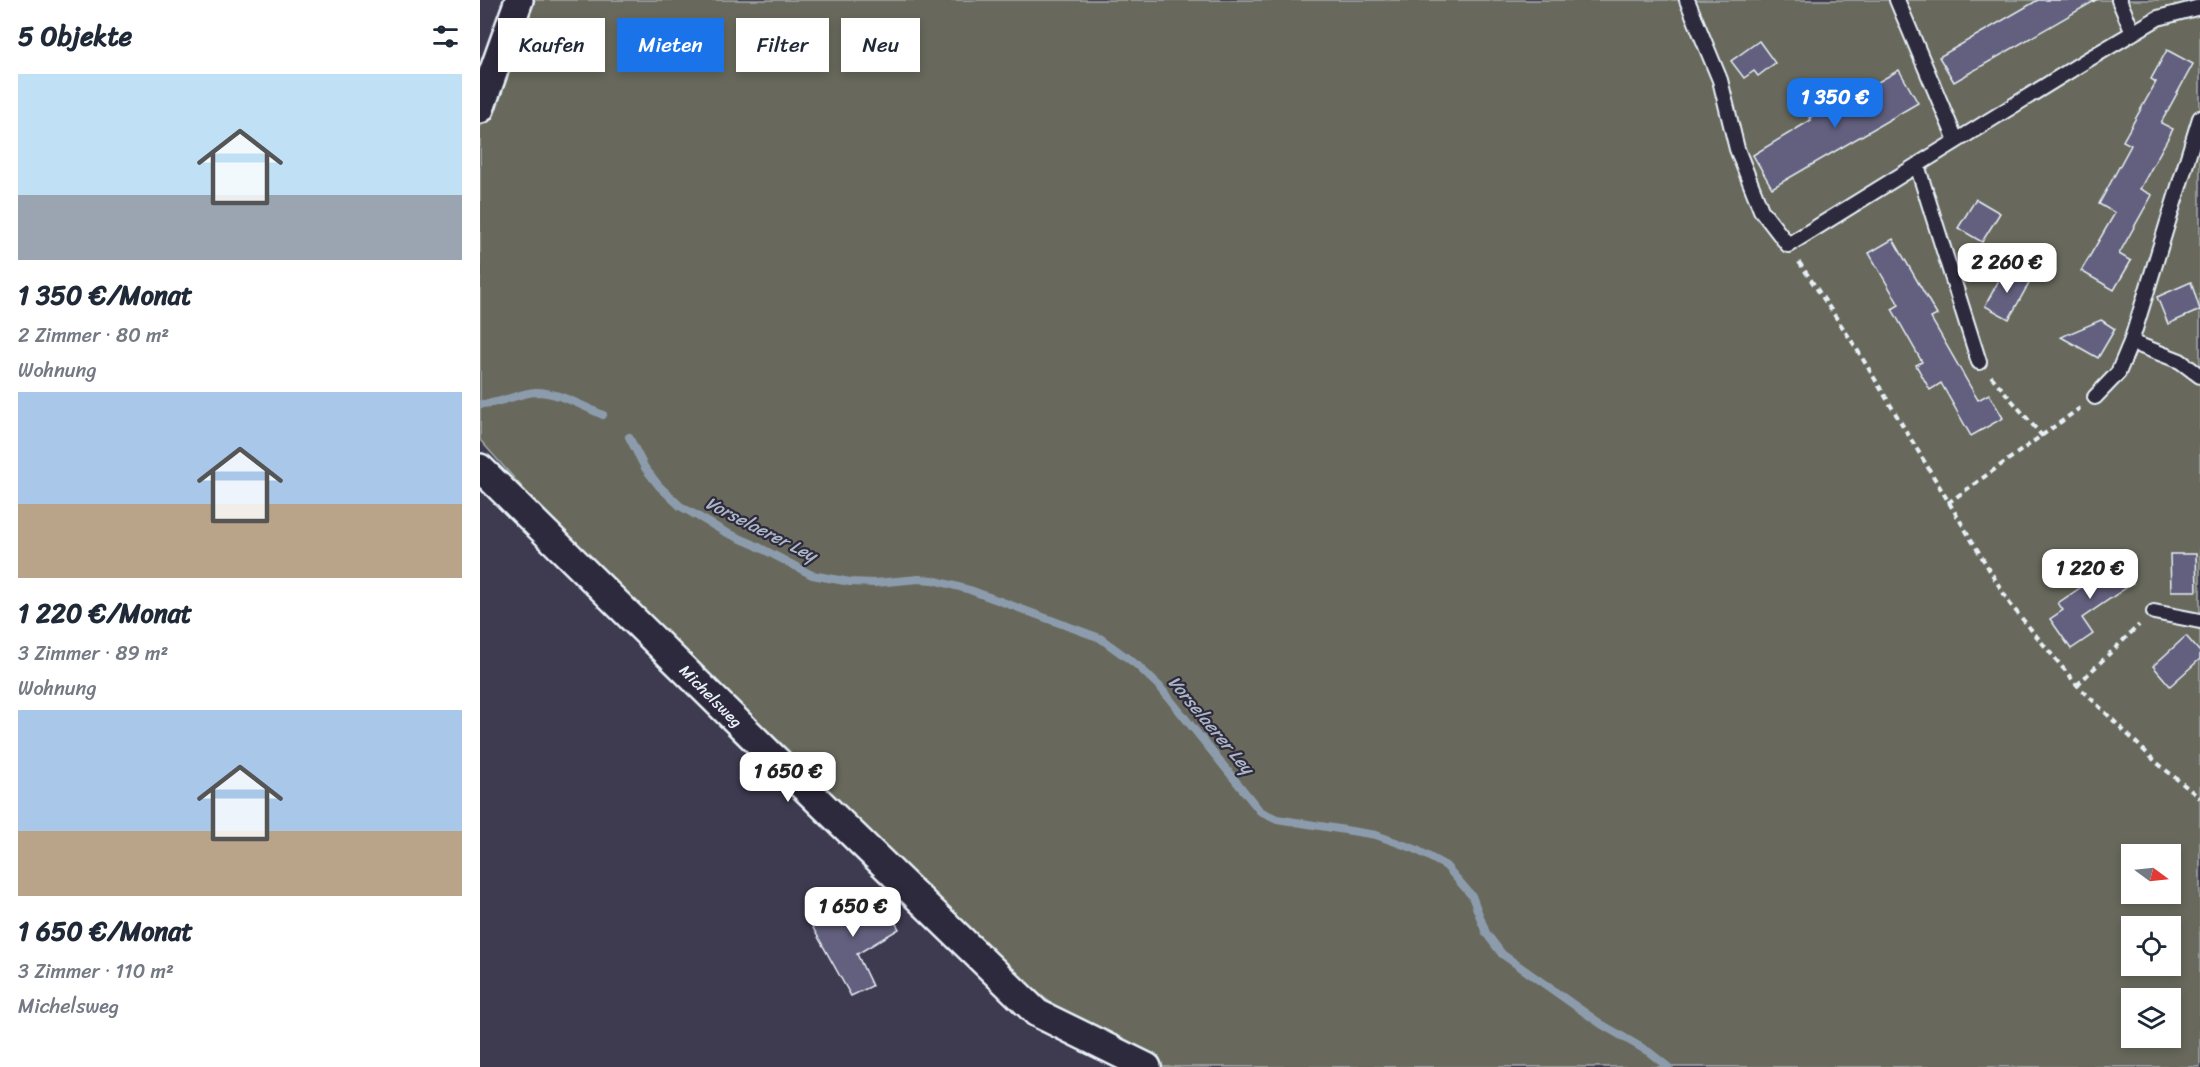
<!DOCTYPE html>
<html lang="de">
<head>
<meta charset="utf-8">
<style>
	:root { --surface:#fff; --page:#f6f6f7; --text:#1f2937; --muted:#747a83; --accent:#1a73e8 }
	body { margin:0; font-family:Sriracha,sans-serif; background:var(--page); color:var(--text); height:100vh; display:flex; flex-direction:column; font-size:22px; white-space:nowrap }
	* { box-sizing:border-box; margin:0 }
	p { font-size:20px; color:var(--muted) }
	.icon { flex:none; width:33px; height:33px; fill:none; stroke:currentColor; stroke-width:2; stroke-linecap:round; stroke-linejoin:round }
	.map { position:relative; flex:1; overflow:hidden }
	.side { display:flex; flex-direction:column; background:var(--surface); width:480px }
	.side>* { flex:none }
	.hud { position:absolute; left:18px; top:18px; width:570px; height:54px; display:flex; gap:12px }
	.needle { width:39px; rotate:105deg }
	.tools { position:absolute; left:1641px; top:844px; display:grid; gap:12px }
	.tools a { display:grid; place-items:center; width:60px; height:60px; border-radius:0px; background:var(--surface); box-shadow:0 3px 9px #0003; font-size:30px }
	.price { position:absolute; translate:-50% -51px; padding:0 14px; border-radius:12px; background:#fff; color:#222; font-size:20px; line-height:39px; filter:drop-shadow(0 2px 3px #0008) }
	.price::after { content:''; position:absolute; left:50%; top:36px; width:18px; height:14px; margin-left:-9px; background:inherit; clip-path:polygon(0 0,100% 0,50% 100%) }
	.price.active { background:var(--accent); color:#fff }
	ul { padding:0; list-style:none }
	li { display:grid; align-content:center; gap:12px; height:318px; padding:0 18px }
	li span { display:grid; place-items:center; height:186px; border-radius:0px; color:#555 }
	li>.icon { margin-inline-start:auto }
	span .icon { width:108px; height:108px; fill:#fffc; stroke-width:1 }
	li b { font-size:26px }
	h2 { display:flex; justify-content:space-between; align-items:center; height:72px; padding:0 18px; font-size:26px }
	.chip { padding:0 21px; border-radius:0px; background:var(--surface); box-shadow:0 3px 9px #0003; font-size:21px; line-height:54px }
	.chip.active { background:var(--accent); color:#fff }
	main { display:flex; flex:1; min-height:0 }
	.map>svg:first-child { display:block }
</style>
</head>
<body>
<main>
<section class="side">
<h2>5 Objekte<svg class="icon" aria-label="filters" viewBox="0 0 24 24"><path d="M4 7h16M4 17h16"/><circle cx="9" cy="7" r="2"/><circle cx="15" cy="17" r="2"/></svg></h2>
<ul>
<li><span style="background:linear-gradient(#bfe0f5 65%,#9aa5b1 0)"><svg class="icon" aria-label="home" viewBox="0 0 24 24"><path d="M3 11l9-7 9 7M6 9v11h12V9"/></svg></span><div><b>1 350 €/Monat</b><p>2 Zimmer · 80 m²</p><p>Wohnung</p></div></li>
<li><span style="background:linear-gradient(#a9c7e8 60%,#b9a48a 0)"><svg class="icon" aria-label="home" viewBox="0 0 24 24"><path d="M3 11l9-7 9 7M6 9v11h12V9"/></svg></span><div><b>1 220 €/Monat</b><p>3 Zimmer · 89 m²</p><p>Wohnung</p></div></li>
<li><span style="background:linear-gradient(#a9c7e8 65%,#b9a48a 0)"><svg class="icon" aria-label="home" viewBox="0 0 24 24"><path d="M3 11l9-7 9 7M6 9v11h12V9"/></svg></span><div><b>1 650 €/Monat</b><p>3 Zimmer · 110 m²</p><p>Michelsweg</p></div></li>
</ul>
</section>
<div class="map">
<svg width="1720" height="1067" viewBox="0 0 1720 1067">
	<rect width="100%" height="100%" fill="#3e3a50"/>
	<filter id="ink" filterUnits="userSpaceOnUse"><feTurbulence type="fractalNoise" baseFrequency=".0167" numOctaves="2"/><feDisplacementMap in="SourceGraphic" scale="12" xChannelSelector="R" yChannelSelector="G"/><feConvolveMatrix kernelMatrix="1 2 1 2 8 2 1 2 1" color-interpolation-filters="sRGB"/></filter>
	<g filter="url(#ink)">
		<!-- green -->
		<path fill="#67695b" stroke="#a8adaa" stroke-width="1.5" fill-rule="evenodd" d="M 43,0 L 1720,0 L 1720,1067 L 684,1067 L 578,1008 L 541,980 L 65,513 L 0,440 L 0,125 ZM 1652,855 L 1690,855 L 1690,894 L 1652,894 ZM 1652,927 L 1690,927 L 1690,966 L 1652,966 ZM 1652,999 L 1690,999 L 1690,1038 L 1652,1038 Z"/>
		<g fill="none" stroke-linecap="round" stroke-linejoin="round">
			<!-- stream -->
			<path stroke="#8d9cad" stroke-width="8" d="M 0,404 C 19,405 37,393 56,392 C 78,392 102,406 123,415
				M 149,437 L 165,468 L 179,486 L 200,506 L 245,532 L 273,544 L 332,575 L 370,582 L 395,583 L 439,579 L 453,580 L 490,590 L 620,638 L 657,665 L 680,687 L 780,811 L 797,819 L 896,835 L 935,849 L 966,866 L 992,896 L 1006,933 L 1022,954 L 1121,1024 L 1169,1052 L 1188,1067"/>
		</g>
		<!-- building -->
		<path fill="#62607e" stroke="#e8f1f8" stroke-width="1.5" d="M 1558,0 L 1616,0 L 1474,82 L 1459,57 Z
			M 1279,41 L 1295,63 L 1278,76 L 1274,71 L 1264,78 L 1251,61 Z
			M 1687,50 L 1713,64 L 1681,123 L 1693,129 L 1660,189 L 1672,195 L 1639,254 L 1651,261 L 1634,290 L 1601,271 L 1635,213 L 1619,204 L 1651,145 L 1643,141 L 1676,82 L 1671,79 Z
			M 1419,70 L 1438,103 L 1292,188 L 1273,155 L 1331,120 L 1329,118 L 1358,100 L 1360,104 Z
			M 1496,199 L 1520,213 L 1502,242 L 1478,228 Z
			M 1413,239 L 1457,315 L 1451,318 L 1498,400 L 1509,394 L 1523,418 L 1491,436 L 1461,383 L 1450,390 L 1436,365 L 1442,362 L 1412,309 L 1419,305 L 1389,253 Z
			M 1525,269 L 1549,283 L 1529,319 L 1505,306 Z
			M 1711,282 L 1720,310 L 1688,324 L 1677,297 Z
			M 1621,320 L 1635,329 L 1618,358 L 1581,337 Z
			M 1632,553 L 1653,583 L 1602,618 L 1613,634 L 1591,649 L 1570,619 L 1583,610 L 1578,603 L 1616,577 L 1610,567 Z
			M 1690,554 L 1716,554 L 1717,591 L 1691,591 Z
			M 1706,636 L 1720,652 L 1720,659 L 1690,686 L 1673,666 Z
			M 400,895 L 419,929 L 377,954 L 392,986 L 371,996 L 327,917 L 351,904 L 359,918 Z"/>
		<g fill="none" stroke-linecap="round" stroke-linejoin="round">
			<defs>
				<path id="service" d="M 1207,0 L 1240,80 L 1257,149 L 1281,210 L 1308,245 L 1607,60 L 1678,18 L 1720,7
					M 1417,0 L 1476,140
					M 1639,0 L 1653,33
					M 1437,165 L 1499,362
					M 1651,342 L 1700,361 L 1720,376
					M 1615,397 L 1638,373 L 1651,342 L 1720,118
					M 1674,612 L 1720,621"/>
				<path id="minor" d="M 0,109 L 39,0
					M 0,468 L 292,756 L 557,1013 L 667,1067"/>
			</defs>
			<!-- service casing -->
			<use href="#service" stroke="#e8f1f8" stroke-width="18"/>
			<!-- minor casing -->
			<use href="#minor" stroke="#e8f1f8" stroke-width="32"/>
			<!-- path -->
			<path stroke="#e8f1f8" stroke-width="4" stroke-dasharray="6 4.5" stroke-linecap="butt" d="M 1319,262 L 1375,346 L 1530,604 L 1597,685 L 1676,762 L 1720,798
				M 1511,376 L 1563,437
				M 1468,503 L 1600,408
				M 1597,685 L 1659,625"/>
			<!-- service -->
			<use href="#service" stroke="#2f2a3d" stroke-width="14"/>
			<!-- minor -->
			<use href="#minor" stroke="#2f2a3d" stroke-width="27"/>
		</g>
	</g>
	<g text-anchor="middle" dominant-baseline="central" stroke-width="4.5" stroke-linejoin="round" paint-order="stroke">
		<!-- street labels -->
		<g font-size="16" fill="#e8f1f8" stroke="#2f2a3d">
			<text transform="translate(231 696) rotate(45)">Michelsweg</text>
		</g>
		<!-- water labels -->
		<g font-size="18" font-style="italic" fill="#abb8c6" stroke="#2f2a3d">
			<text transform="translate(281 529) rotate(27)">Vorselaerer Ley</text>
			<text transform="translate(731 725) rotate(50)">Vorselaerer Ley</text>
		</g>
	</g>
</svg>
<div class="tools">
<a><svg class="needle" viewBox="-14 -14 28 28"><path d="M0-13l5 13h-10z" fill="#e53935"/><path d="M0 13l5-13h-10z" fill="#747a83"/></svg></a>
<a><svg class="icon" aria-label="locate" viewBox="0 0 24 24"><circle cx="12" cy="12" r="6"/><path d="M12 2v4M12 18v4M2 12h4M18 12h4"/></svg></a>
<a><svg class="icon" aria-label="layers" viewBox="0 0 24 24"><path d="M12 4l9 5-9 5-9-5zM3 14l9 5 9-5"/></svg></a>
</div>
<b class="price active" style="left:1355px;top:129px">1 350 €</b>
<b class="price" style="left:1527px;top:294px">2 260 €</b>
<b class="price" style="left:1610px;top:600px">1 220 €</b>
<b class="price" style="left:308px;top:803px">1 650 €</b>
<b class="price" style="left:373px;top:938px">1 650 €</b>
<div class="hud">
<a class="chip">Kaufen</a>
<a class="chip active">Mieten</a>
<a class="chip">Filter</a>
<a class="chip">Neu</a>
</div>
</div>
</main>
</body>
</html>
